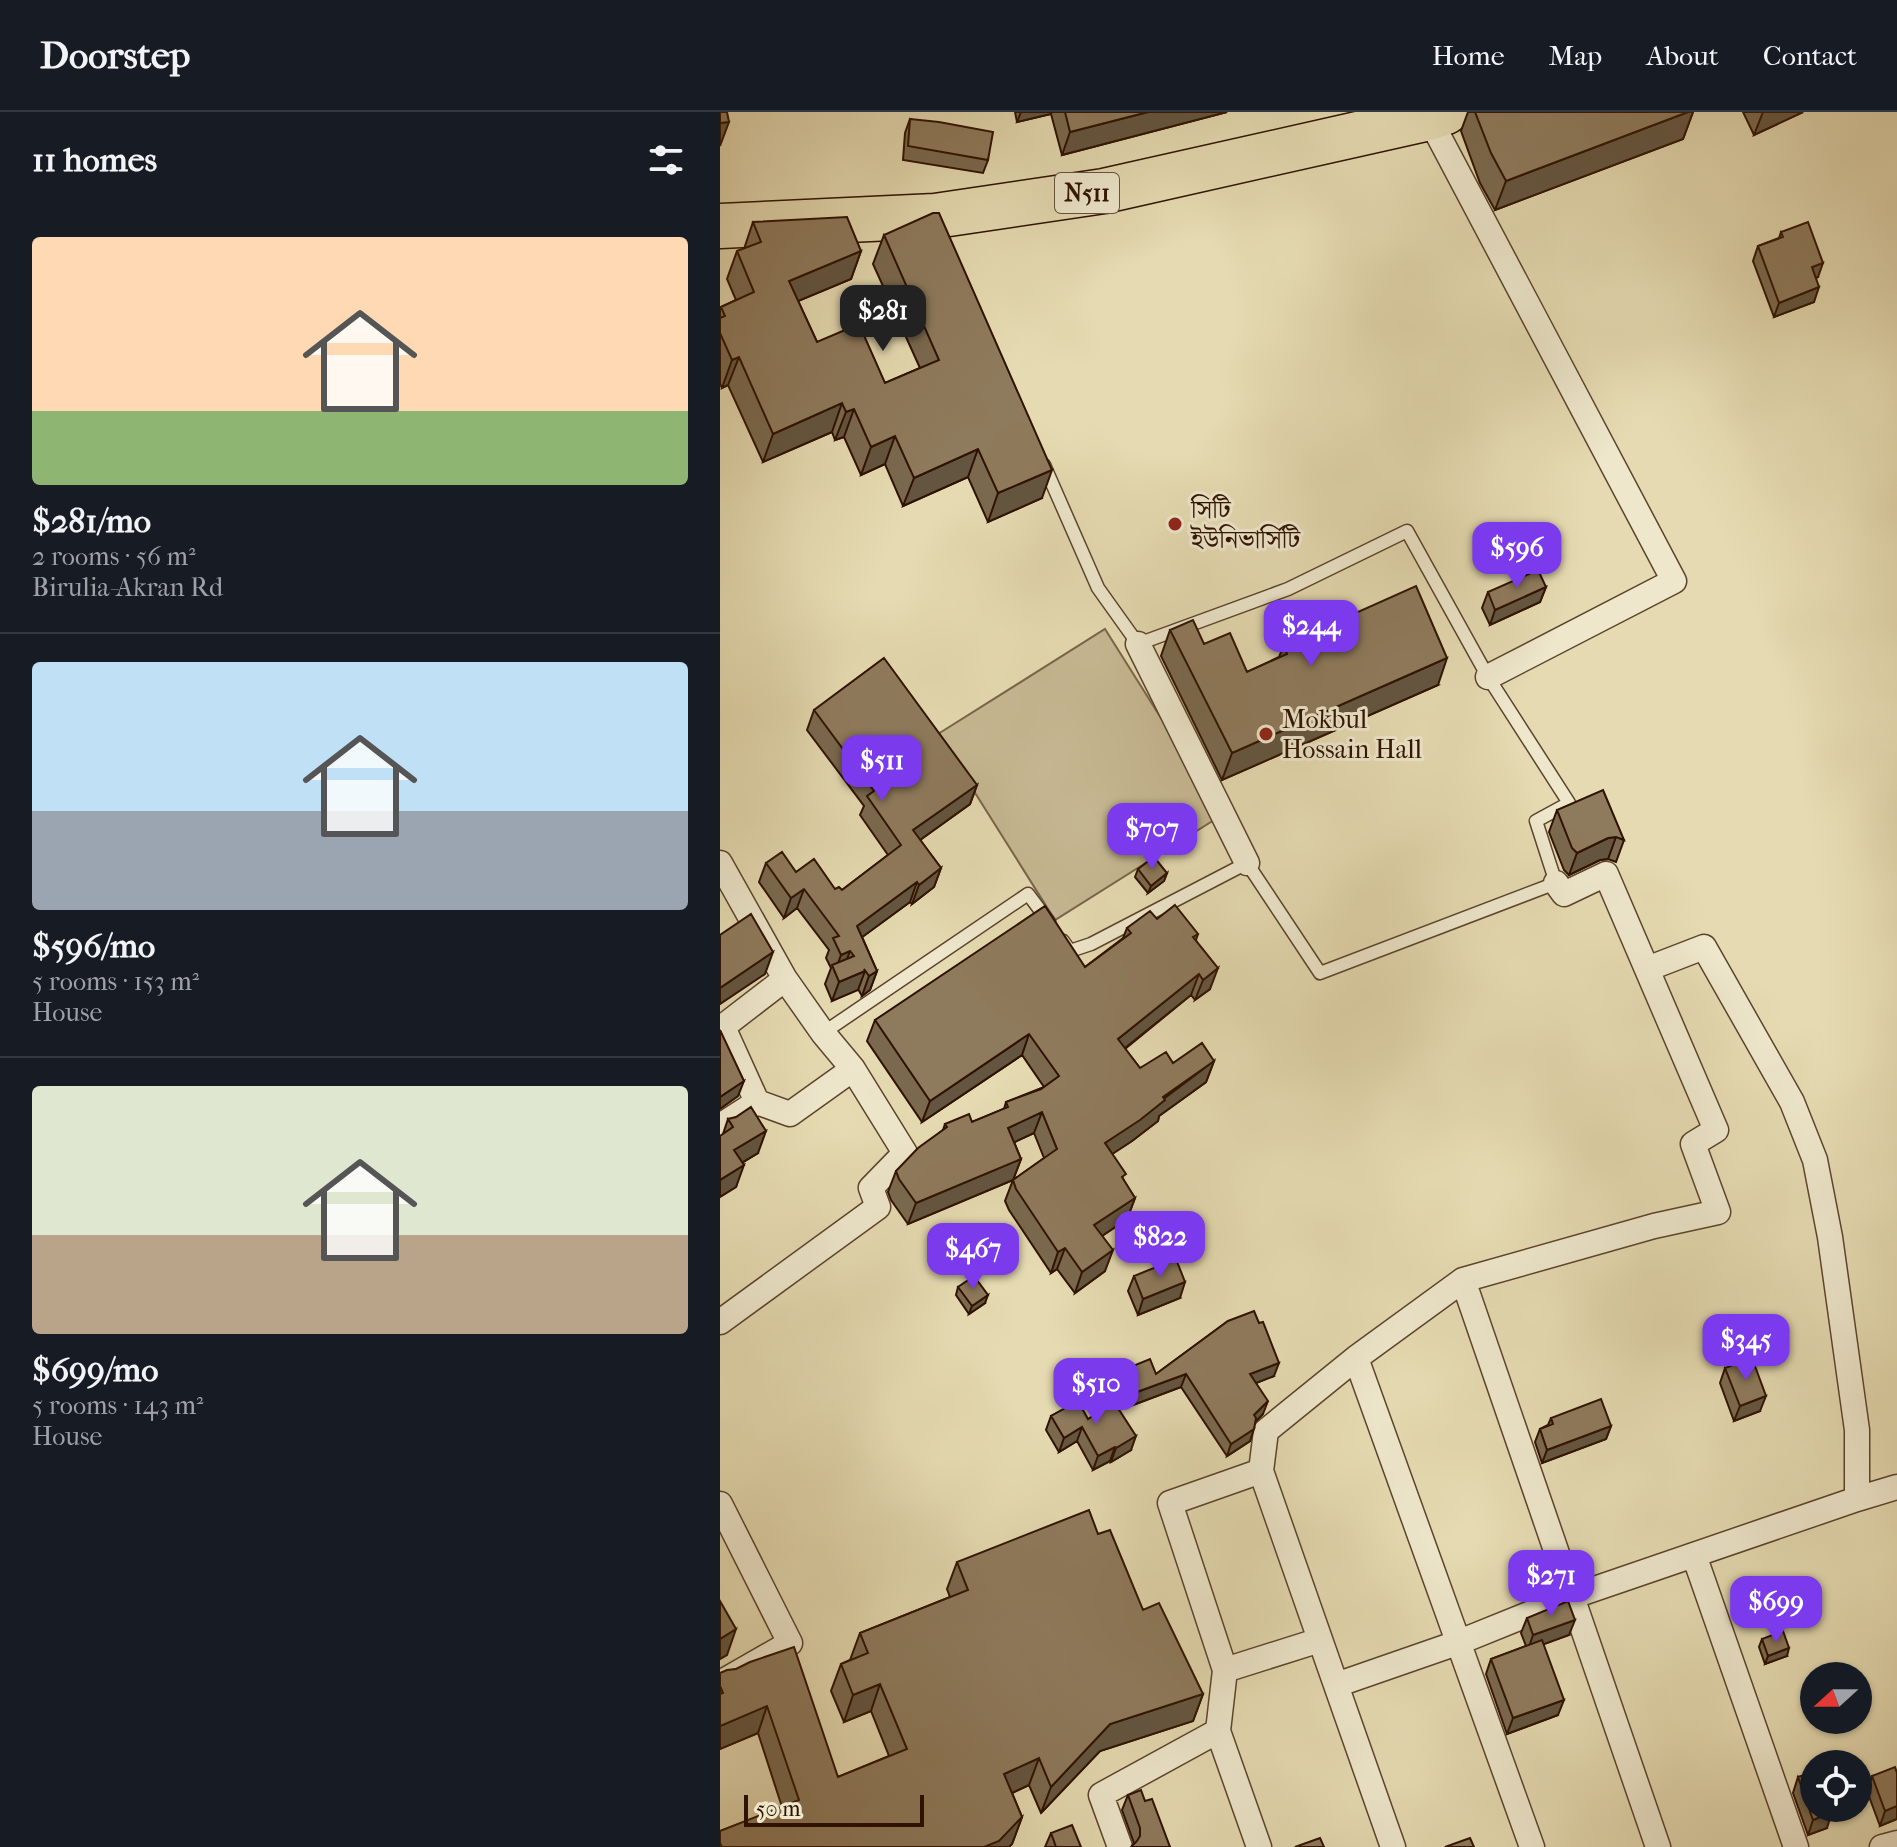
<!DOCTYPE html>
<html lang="en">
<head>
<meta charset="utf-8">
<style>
	:root { --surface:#171b24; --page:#242831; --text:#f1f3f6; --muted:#9ea1a6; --line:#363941; --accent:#7c3aed }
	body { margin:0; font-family:"IM FELL French Canon","Noto Serif Bengali",serif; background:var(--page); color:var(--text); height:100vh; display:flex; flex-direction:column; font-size:30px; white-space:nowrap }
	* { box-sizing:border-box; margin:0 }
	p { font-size:26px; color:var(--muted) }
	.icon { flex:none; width:44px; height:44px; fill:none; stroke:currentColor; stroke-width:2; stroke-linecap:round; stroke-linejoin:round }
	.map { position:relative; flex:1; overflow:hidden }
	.panel { display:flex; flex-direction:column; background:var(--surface); width:720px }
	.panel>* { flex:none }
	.needle { width:52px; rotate:249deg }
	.fabs { position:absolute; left:1080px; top:1550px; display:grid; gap:16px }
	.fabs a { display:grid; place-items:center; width:72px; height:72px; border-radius:50%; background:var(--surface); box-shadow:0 2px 6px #0004; font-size:40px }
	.scale { position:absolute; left:24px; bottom:20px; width:180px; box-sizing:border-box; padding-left:8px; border:4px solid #2f1200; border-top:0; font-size:22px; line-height:28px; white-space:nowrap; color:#2f1200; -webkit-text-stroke:6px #eee7cc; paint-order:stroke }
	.price { position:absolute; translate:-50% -68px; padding:0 18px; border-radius:16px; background:var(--accent); color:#fff; font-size:26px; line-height:52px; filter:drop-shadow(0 2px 4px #0008) }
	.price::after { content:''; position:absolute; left:50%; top:48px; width:24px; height:18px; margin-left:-12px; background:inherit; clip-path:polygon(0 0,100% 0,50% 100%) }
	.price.on { background:#222; color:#fff }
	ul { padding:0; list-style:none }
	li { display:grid; align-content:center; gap:16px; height:424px; padding:0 32px }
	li+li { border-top:2px solid var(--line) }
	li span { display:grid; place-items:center; height:248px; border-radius:8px; color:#555 }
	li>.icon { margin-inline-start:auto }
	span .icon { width:144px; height:144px; fill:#fffc; stroke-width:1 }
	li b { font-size:34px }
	h2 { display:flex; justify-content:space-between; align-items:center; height:96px; padding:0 32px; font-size:34px }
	header { display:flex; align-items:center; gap:48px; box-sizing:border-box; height:112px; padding:0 40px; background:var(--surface); border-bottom:2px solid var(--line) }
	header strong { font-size:38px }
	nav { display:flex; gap:44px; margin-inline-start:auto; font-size:28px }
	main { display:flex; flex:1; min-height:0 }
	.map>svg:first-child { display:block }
</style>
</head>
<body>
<header>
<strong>Doorstep</strong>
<nav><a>Home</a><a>Map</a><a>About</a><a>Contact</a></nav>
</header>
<main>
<section class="panel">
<h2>11 homes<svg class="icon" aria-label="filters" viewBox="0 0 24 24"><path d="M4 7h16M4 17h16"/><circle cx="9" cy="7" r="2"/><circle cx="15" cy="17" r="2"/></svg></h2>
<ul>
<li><span style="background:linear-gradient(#ffd9b3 70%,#8fb573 0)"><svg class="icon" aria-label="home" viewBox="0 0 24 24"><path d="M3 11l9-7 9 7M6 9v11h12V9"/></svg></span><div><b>$281/mo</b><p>2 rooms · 56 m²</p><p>Birulia-Akran Rd</p></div></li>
<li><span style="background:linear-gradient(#bfe0f5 60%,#9aa5b1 0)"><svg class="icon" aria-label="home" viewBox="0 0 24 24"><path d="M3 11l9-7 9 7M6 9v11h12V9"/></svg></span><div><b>$596/mo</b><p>5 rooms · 153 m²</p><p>House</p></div></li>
<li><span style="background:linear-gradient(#dfe7d0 60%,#b9a48a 0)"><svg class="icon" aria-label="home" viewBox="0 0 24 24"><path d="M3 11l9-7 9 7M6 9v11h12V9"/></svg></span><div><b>$699/mo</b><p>5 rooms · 143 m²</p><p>House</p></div></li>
</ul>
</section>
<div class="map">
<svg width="1177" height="1735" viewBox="0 0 1177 1735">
	<rect width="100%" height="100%" fill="#e5dab1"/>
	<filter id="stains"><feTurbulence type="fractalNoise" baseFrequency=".0025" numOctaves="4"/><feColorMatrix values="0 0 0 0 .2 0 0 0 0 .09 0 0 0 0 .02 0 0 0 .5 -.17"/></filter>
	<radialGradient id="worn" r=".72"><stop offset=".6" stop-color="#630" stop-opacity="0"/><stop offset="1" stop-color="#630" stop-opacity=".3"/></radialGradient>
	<!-- green -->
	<path fill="#c6b893" stroke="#7a654a" stroke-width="2" d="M 385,517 L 502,703 L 335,808 L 218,622 Z"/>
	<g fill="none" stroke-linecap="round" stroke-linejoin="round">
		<defs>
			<path id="lane" d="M 324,353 L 378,476 L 418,532 L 568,477 L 687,419 L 768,565 L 849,691 L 816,709 L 836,771 L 600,861 L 527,751 L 371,832 L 350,839 L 343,829
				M 103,921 L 308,782 L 329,810"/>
			<path id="street" d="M 709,6 L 954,469 L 768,565
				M 418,532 L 527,751
				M 0,751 L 65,867 L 103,921 L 133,957 L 185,1041 L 151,1076 L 158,1095 L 0,1210
				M 927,857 L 984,835 L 1072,990 L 1095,1048 L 1110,1125 L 1137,1318 L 1137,1387
				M 0,917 L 65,867
				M 37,990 L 70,1002 L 133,957
				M 0,1014 L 37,990 L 3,915
				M 743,1168 L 938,1735
				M 636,1246 L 812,1735
				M 0,1392 L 70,1531 L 0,1571
				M 974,1443 L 1076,1735
				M 505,1558 L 600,1528
				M 616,1573 L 541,1359 L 546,1319 L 636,1246 L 743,1168 L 934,1114 L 998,1100 L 973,1032 L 996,1018 L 886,762 L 844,782 L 836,771
				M 498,1619 L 505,1558 L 450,1391 L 541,1359
				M 400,1735 L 381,1683 L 498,1619 L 539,1735
				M 673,1735 L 616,1573 L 737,1531 L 851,1485 L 1137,1387 L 1177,1375
				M 1162,1735 L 1177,1731"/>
			<path id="highway" d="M 0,114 L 215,104 L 384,79 L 709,6 L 726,0"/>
		</defs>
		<!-- lane casing -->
		<use href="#lane" stroke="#5c442c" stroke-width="15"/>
		<!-- street casing -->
		<use href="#street" stroke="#5c442c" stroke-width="27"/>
		<!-- highway casing -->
		<use href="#highway" stroke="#2f1200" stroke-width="47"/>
		<!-- lane -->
		<use href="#lane" stroke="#eee7cc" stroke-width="12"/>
		<!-- street -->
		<use href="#street" stroke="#eee7cc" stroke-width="24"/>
		<!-- highway -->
		<use href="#highway" stroke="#e5dab1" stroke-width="44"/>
	</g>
	<!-- wall -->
	<path fill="#7a694f" stroke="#2f1200" stroke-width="2" d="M 295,0 L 507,0 L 342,43 L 331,2 L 297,10 Z
		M 748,0 L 973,0 L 963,27 L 775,98 L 760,71 L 741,19 Z
		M 1023,0 L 1083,0 L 1034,23 Z
		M 190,7 L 268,48 L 263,61 L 183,48 L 185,21 Z
		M 33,110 L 141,139 L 131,167 L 78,189 L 97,230 L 165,271 L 200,256 L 153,152 L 164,123 L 322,386 L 268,410 L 248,365 L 183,394 L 165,352 L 141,363 L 124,325 L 115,328 L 112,320 L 43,350 L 8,273 L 2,276 L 0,272 L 0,197 L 1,195 L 16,188 L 7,167 L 17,139 L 24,137 Z
		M 1061,120 L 1098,165 L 1096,166 L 1094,190 L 1054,205 L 1033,149 L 1038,134 L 1059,126 Z
		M 826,475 L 820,490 L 770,513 L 762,496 L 768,480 Z
		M 450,518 L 484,532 L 527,560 L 559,545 L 564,533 L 718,573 L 502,668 L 441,544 Z
		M 94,598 L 257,673 L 250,692 L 200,728 L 221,756 L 214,775 L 192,792 L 190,790 L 142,825 L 157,859 L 150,878 L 142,884 L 138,877 L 112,889 L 105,872 L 111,856 L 106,846 L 109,838 L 77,796 L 64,806 L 39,770 L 46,751 L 76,760 L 115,777 L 122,778 L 168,743 L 140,703 L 144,694 L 87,618 Z
		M 837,698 L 904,728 L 896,750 L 888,747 L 880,748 L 849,763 L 844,758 L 829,720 Z
		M 418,757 L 447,761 L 444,769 L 428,781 L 415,765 Z
		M 437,807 L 478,822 L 476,828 L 490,877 L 475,888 L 471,883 L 405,937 L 420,956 L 453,951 L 494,949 L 486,970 L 439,1004 L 438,1009 L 412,1029 L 392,1042 L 404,1069 L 415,1086 L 407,1107 L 382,1124 L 385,1159 L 355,1181 L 337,1157 L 331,1161 L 289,1098 L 285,1089 L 293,1068 L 324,1046 L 314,1021 L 294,1030 L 301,1047 L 293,1068 L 188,1112 L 171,1088 L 168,1080 L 176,1059 L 223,1018 L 225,1012 L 252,1010 L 284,997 L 286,990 L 324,975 L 302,943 L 202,1010 L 147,929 L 155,908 L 365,855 L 403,826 L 407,816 Z
		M 8,1007 L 38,1041 L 22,1051 L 16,1075 L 3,1022 Z
		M 414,1164 L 460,1186 L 418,1203 L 408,1179 Z
		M 238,1175 L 265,1191 L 249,1202 L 236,1183 Z
		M 508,1209 L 554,1264 L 536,1271 L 543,1302 L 535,1310 L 530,1329 L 507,1344 L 461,1275 L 413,1293 L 403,1269 L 408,1256 L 436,1262 Z
		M 1005,1256 L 1040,1299 L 1014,1309 L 1000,1271 Z
		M 331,1304 L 368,1307 L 411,1338 L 391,1350 L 390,1349 L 373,1358 L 357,1329 L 339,1340 L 326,1318 Z
		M 831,1306 L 891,1314 L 886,1327 L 822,1351 L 815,1330 L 820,1317 L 828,1313 Z
		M 378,1422 L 423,1498 L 483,1582 L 473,1609 L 380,1639 L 321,1701 L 309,1673 L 292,1681 L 302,1705 L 292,1732 L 289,1735 L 0,1735 L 0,1719 L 62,1695 L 38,1621 L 0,1637 L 0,1561 L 16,1557 L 118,1665 L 169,1644 L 151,1599 L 124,1610 L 111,1579 L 121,1552 L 130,1548 L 140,1521 L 230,1485 L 227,1477 L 237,1450 Z
		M 807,1506 L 849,1523 L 823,1532 L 838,1603 L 787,1622 L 766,1562 L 771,1547 L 806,1534 L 801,1521 Z
		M 1042,1527 L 1067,1544 L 1045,1552 L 1039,1535 Z
		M 1177,1661 L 1177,1707 L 1160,1714 L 1147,1679 L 1152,1664 Z
		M 1078,1665 L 1107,1716 L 1088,1723 L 1073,1681 Z
		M 408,1683 L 425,1689 L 450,1735 L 411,1735 L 414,1731 L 402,1698 Z
		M 331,1721 L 361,1735 L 325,1735 Z"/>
	<!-- shaded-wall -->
	<path fill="#635540" stroke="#2f1200" stroke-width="2" d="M 301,0 L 332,0 L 331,2 L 297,10 Z
		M 428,0 L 507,0 L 342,43 L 350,20 Z
		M 968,0 L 973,0 L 963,27 L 775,98 L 786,69 Z
		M 1043,0 L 1083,0 L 1034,23 Z
		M 9,10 L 0,34 L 0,11 Z
		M 141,139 L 131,167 L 59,197 L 69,169 Z
		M 1103,151 L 1098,165 L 1086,170 L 1092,155 Z
		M 1099,175 L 1094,190 L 1054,205 L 1059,191 Z
		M 19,245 L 8,273 L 2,276 L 12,248 Z
		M 122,291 L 112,320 L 43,350 L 53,322 Z
		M 134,297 L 124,325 L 115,328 L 126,300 Z
		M 175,324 L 165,352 L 141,363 L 151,335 Z
		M 258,337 L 248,365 L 183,394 L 194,366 Z
		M 332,358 L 322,386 L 268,410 L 278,381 Z
		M 826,475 L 820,490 L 770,513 L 775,498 Z
		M 727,546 L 718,573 L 502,668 L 512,641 Z
		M 257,673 L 250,692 L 186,738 L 193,718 Z
		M 896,725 L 888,747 L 880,748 L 849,763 L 857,741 L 888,726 Z
		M 221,756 L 214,775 L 192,792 L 199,773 Z
		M 447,761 L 444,769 L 428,781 L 431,774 Z
		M 197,770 L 190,790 L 130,834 L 137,814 Z
		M 84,777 L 77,796 L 64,806 L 71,786 Z
		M 130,839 L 123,858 L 115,859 L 121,843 Z
		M 53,840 L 45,862 L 0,892 L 0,876 Z
		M 498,856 L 490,877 L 475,888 L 483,868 Z
		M 145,859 L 138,878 L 112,889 L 119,870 Z
		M 157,859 L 150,878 L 142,884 L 149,864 Z
		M 479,862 L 471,883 L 390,948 L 398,927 Z
		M 309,922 L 302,943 L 202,1010 L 210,989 Z
		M 494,949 L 486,970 L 439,1004 L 438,1009 L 412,1029 L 377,1052 L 385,1031 Z
		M 24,969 L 18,984 L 0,997 L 0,985 Z
		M 322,1000 L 314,1021 L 280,1037 L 288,1016 Z
		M 46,1019 L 38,1041 L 6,1060 L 14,1038 Z
		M 301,1047 L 293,1068 L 188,1112 L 196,1091 Z
		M 24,1053 L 16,1075 L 0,1085 L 0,1068 Z
		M 415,1086 L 407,1107 L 367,1134 L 374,1113 Z
		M 345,1136 L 337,1157 L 331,1161 L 338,1140 Z
		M 393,1138 L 385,1159 L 355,1181 L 362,1160 Z
		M 465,1170 L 460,1186 L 418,1203 L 423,1187 Z
		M 268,1183 L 265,1191 L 249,1202 L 252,1194 Z
		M 559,1251 L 554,1264 L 526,1275 L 530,1262 Z
		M 466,1262 L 461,1275 L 413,1293 L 417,1280 Z
		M 1046,1284 L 1040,1299 L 1014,1309 L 1020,1294 Z
		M 548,1289 L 543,1302 L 529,1316 L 534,1303 Z
		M 891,1314 L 886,1327 L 822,1351 L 827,1338 Z
		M 362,1315 L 357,1329 L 339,1340 L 344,1326 Z
		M 534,1317 L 530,1329 L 507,1344 L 511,1332 Z
		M 416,1324 L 411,1338 L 391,1350 L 396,1336 Z
		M 395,1335 L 390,1349 L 373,1358 L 378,1344 Z
		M 855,1508 L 849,1523 L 808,1538 L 813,1523 Z
		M 16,1517 L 7,1543 L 0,1547 L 0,1527 Z
		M 1069,1536 L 1067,1544 L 1045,1552 L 1048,1544 Z
		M 160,1572 L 151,1599 L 124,1610 L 133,1583 Z
		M 483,1582 L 473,1609 L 380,1639 L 321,1701 L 331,1675 L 390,1612 Z
		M 844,1588 L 838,1603 L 787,1622 L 793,1606 Z
		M 47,1594 L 38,1621 L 0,1637 L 0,1614 Z
		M 319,1646 L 309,1673 L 275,1689 L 284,1662 Z
		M 1177,1694 L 1177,1707 L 1160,1714 L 1165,1699 Z
		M 1112,1700 L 1107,1716 L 1088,1723 L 1093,1708 Z
		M 302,1705 L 292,1732 L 289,1735 L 264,1735 Z"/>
	<!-- building -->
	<path fill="#8e7a5c" stroke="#2f1200" stroke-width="2" d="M 0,0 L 7,0 L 9,10 L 0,11 Z
		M 345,0 L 428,0 L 350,20 Z
		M 755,0 L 968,0 L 786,69 L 771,41 Z
		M 190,7 L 219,10 L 273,20 L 268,48 L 188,34 Z
		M 213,101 L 219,101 L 332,358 L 278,381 L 258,337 L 194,366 L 175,324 L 151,335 L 134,297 L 126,300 L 122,291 L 53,322 L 19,245 L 12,248 L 0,221 L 0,206 L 5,204 L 1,195 L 34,180 L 17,139 L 41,130 L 33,110 L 127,105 L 141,139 L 69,169 L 97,230 L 139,212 L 165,271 L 219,248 L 164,123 Z
		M 1088,110 L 1103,151 L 1092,155 L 1099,175 L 1059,191 L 1038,134 L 1063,125 L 1061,120 Z
		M 818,458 L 826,475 L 775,498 L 768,480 Z
		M 696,474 L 727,546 L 512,641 L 450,518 L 473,508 L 484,532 L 510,521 L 527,560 L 567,542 L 564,533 Z
		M 164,546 L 257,673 L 193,718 L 221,756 L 199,773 L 197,770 L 137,814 L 157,859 L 149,864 L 144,857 L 145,859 L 119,870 L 112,853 L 134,844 L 130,839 L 121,843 L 113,826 L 119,824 L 84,777 L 71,786 L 46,751 L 62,740 L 76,760 L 94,747 L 115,777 L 119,775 L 122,778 L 181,733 L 147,684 L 154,679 L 94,598 Z
		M 883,678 L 904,728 L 896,725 L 888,726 L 857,741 L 852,736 L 837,698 Z
		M 434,745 L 447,761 L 431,774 L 418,757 Z
		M 455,793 L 478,822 L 473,825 L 498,856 L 483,868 L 479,862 L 398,927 L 420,956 L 446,940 L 453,951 L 482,931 L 494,949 L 443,985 L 445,988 L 420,1008 L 385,1031 L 406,1062 L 402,1065 L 415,1086 L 374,1113 L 393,1138 L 362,1160 L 345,1136 L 338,1140 L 296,1077 L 293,1068 L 337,1037 L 322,1000 L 288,1016 L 301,1047 L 196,1091 L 179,1067 L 176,1059 L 198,1036 L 227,1015 L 225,1012 L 249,1002 L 252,1010 L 288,995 L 286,990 L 321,977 L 339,964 L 309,922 L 210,989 L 155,908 L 325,794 L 365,855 L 411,821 L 407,816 L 430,799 L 437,807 Z
		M 31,802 L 53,840 L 0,876 L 0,823 Z
		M 0,918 L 24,969 L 0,985 Z
		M 31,995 L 46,1019 L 14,1038 L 24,1053 L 0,1068 L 0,1024 L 13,1015 L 8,1007 L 16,1005 Z
		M 456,1147 L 465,1170 L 423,1187 L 414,1164 Z
		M 254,1164 L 268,1183 L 252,1194 L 238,1175 Z
		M 534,1199 L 539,1211 L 543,1210 L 559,1251 L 530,1262 L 548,1289 L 534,1303 L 536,1306 L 534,1317 L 511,1332 L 466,1262 L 417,1280 L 408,1256 L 430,1247 L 436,1262 L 508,1209 Z
		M 1032,1246 L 1046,1284 L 1020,1294 L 1005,1256 Z
		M 881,1287 L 891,1314 L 827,1338 L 820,1317 L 833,1312 L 831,1306 Z
		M 358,1289 L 368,1307 L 394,1290 L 416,1324 L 396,1336 L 395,1335 L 378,1344 L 362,1315 L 344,1326 L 331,1304 Z
		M 369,1398 L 378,1422 L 390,1418 L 423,1498 L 439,1491 L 483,1582 L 390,1612 L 331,1675 L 319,1646 L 284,1662 L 302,1705 L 279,1729 L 264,1735 L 2,1735 L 0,1731 L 0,1719 L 79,1688 L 47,1594 L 0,1614 L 0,1582 L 3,1581 L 0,1574 L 0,1561 L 7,1558 L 16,1557 L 30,1550 L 74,1535 L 118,1665 L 187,1637 L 160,1572 L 133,1583 L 121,1552 L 148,1541 L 140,1521 L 248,1478 L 237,1450 Z
		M 0,1489 L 16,1517 L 0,1527 Z
		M 848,1489 L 855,1508 L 813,1523 L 807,1506 Z
		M 1063,1519 L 1069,1536 L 1048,1544 L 1042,1527 Z
		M 822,1528 L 844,1588 L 793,1606 L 771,1547 Z
		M 1175,1655 L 1177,1661 L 1177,1694 L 1165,1699 L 1152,1664 Z
		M 1094,1660 L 1094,1696 L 1110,1696 L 1112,1700 L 1093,1708 L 1078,1665 Z
		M 421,1678 L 425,1689 L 432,1687 L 450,1735 L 412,1735 L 412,1734 L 417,1729 L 420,1724 L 420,1716 L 408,1683 Z
		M 352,1713 L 361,1735 L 336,1735 L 331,1721 Z
		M 600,1726 L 604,1735 L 575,1735 Z
		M 750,1726 L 754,1735 L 725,1735 Z"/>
	<!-- markers -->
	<g fill="#8f2418" stroke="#eee7cc" stroke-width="3">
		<circle cx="455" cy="412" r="8"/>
		<circle cx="546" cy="622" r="8"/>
	</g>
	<g text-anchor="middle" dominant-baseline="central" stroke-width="6" stroke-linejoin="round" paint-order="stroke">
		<!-- shield labels -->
		<rect fill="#eee7cc" stroke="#68523d" stroke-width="2" x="335" y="61" width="64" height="40" rx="6"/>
		<g font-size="24" font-weight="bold" fill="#2f1200">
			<text x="367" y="81">N511</text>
		</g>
		<!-- poi labels -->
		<g font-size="26" fill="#2f1200" stroke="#eee7cc" text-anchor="start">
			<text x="471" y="397">সিটি<tspan x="471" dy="30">ইউনিভার্সিটি</tspan></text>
			<text x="562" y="607">Mokbul<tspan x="562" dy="30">Hossain Hall</tspan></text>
		</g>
	</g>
	<rect width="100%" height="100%" filter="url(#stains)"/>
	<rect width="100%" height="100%" fill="url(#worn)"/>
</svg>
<div class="fabs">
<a><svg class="needle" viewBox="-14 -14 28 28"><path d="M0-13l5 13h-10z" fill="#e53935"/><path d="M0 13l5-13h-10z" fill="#9ea1a6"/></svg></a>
<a><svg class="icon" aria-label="locate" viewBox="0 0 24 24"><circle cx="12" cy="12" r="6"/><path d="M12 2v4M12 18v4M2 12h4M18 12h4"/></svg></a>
</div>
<div class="scale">50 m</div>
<b class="price on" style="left:163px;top:241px">$281</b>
<b class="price" style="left:797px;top:478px">$596</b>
<b class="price" style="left:591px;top:556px">$244</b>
<b class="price" style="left:162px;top:691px">$511</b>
<b class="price" style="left:432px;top:759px">$707</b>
<b class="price" style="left:440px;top:1167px">$822</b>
<b class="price" style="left:253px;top:1179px">$467</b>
<b class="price" style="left:1026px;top:1270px">$345</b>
<b class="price" style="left:376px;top:1314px">$510</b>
<b class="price" style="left:831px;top:1506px">$271</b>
<b class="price" style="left:1056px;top:1532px">$699</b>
</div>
</main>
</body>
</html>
